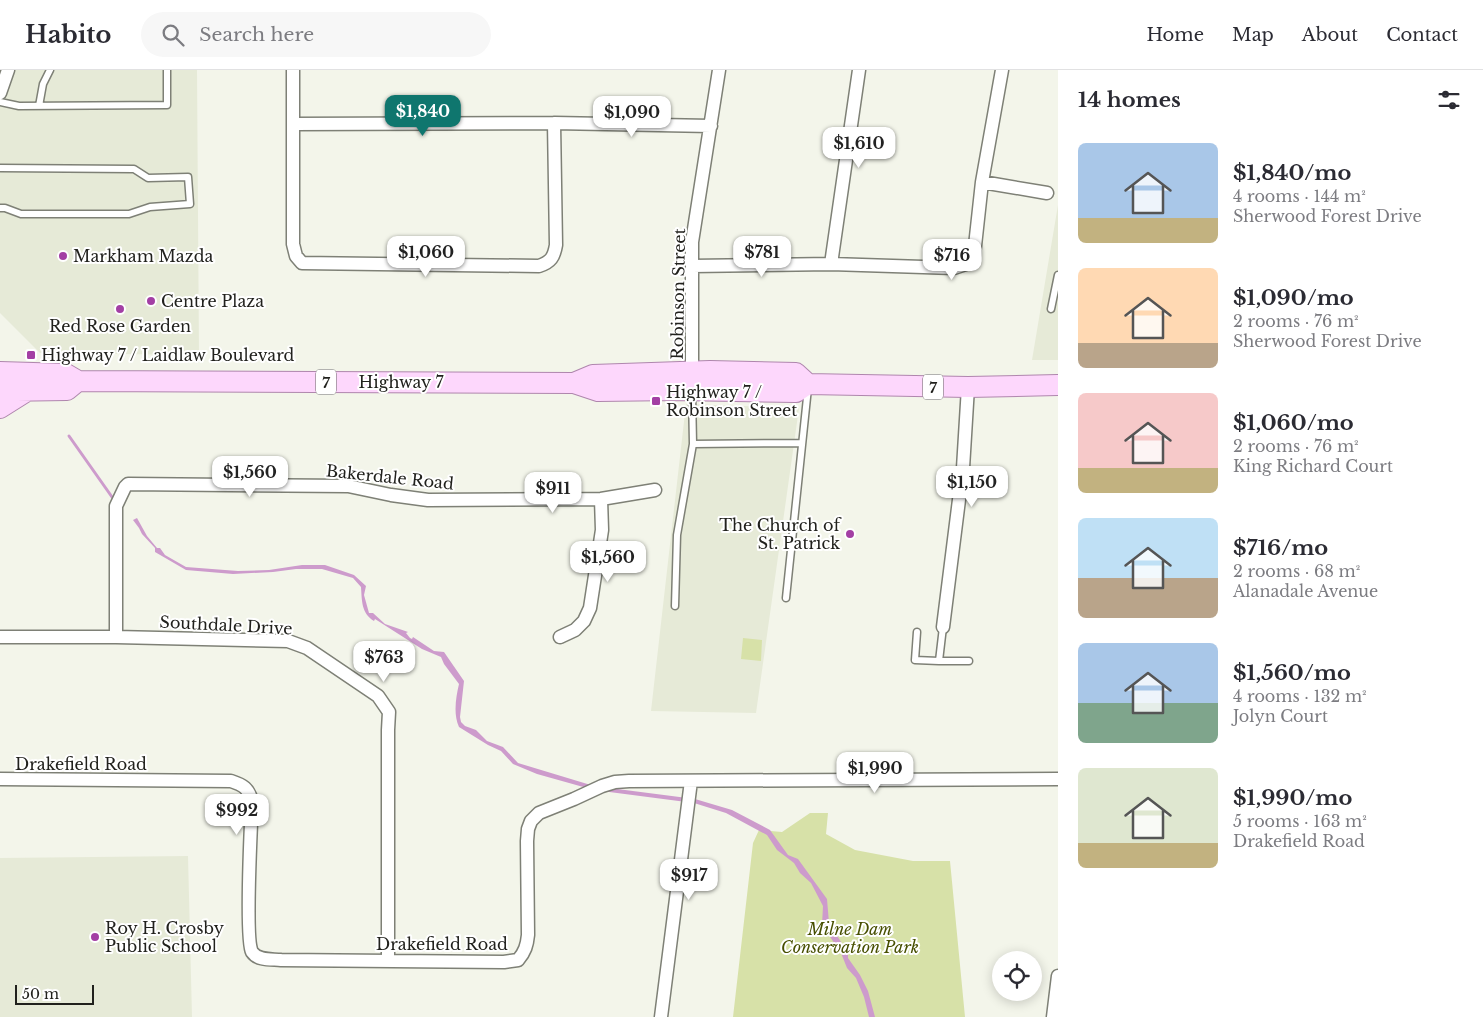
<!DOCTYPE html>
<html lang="en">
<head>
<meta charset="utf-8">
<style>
	:root { --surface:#fff; --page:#f7f7f7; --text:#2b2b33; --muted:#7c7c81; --line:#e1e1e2; --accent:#0f766e }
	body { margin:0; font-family:"Libre Baskerville",serif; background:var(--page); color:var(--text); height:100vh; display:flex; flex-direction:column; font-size:19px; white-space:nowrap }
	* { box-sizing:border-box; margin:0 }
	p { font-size:16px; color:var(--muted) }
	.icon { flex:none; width:28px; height:28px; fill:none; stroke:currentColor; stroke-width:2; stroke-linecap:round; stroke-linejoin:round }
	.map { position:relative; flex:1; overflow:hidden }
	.side { display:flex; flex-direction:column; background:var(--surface); width:425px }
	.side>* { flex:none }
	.fabs { position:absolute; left:992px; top:881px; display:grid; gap:10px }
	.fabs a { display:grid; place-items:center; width:50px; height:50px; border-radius:50%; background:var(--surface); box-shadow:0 2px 12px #0003; font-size:25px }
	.scale { position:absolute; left:15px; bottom:12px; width:79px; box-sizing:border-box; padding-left:5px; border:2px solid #21211d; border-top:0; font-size:14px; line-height:18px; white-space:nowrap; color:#21211d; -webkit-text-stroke:4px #fff; paint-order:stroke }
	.price { position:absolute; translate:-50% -42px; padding:0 11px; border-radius:10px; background:#fff; color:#222; font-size:16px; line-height:32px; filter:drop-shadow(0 1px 2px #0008) }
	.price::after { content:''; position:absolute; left:50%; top:30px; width:15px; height:11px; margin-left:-8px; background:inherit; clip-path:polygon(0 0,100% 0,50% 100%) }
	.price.selected { background:var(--accent); color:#fff }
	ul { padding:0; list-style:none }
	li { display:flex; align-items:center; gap:15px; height:125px; padding:0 20px }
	li span { display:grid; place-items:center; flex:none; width:140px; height:100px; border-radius:8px; color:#555 }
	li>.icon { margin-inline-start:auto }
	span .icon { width:60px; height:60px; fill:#fffc; stroke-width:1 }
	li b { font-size:21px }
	h2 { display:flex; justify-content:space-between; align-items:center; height:60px; padding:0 20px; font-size:21px }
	header { display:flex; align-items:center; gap:30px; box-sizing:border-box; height:70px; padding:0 25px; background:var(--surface); border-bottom:1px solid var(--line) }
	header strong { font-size:24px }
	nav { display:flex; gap:28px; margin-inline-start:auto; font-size:18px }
	.search { width:350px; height:45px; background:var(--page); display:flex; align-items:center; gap:12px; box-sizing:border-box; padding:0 18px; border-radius:28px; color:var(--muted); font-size:19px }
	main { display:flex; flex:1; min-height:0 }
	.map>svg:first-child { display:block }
</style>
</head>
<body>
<header>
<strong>Habito</strong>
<div class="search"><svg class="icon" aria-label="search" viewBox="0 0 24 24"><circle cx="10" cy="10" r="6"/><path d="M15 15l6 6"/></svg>Search here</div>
<nav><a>Home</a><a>Map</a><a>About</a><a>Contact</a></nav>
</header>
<main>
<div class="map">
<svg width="1058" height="947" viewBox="0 0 1058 947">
	<rect width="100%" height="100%" fill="#f3f5ea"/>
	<!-- built -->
	<path fill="#e6ead7" d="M 0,0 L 197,0 L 199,285 L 40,283 L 0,243 Z
		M 1058,135 L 1058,290 L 1032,290 Z
		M 686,334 L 799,338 L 756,643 L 651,641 Z
		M 188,786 L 192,947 L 0,947 L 0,788 Z"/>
	<!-- green -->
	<path fill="#d7e1a8" d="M 743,568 L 762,570 L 761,591 L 741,589 Z
		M 810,743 L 828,743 L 826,764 L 855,780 L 913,791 L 950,791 L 965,947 L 733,947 L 753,773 L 759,760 L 782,762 Z"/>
	<!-- water -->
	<path fill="#cd9bcc" d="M 137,448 L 147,466 L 157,478 L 160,478 L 165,485 L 186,497 L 238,501 L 269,500 L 302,495 L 325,495 L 354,505 L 366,516 L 364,525 L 369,543 L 373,543 L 385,554 L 408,562 L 406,563 L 410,568 L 412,569 L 413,567 L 434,581 L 444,582 L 464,611 L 460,647 L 461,652 L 465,656 L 476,660 L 487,671 L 503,677 L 518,693 L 594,716 L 695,729 L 732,740 L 770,760 L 788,785 L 798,789 L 827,829 L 829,853 L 848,883 L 848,888 L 860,905 L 868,921 L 875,947 L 869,947 L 864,927 L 856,908 L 847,898 L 841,883 L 822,855 L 823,836 L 811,813 L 800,803 L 794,793 L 777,780 L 767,765 L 726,743 L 694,733 L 594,720 L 537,704 L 513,694 L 501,681 L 488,675 L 459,657 C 453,644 456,627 459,614 L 444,594 L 441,587 L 422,579 L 375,549 L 374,551 C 361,543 362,530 361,517 L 353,508 L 322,499 L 296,499 L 273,502 L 233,504 L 186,500 L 155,482 L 155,478 L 142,464 L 139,458 L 133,450 Z"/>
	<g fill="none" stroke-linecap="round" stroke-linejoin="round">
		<!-- stream -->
		<path stroke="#cd9bcc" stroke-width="3" d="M 69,366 L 112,427"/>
		<defs>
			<path id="lane" d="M 0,32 L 19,36 L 167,35 L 167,0
				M 39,36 L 43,14 L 50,0
				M 0,98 L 134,99 L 148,108 L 188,107 L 190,134 L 150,137 L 129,144 L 21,144 L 5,138 L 0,138
				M 1051,239 L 1058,205
				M 693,374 L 802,373
				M 786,528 L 808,318
				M 675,536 L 677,465 L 693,374 L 692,323
				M 917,562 L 915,590 L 939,591 L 943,557
				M 939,591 L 969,591"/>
			<path id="street" d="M 293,0 L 293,174 L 296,186 L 302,193 L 539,196 C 551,192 554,187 556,175 L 554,53
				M 0,23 L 8,0
				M 293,54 L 554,53 L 711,56
				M 982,112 L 1047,123
				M 831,194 L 859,0
				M 692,196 L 831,194 L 954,198 L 969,193 L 974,185 L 982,112 L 1002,0
				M 692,308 L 692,172 L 719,0
				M 943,557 L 963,398 L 968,317
				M 0,567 L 116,567 L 288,571 L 307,578 L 378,626 L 389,642 L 388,660 L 388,890
				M 116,567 L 116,436 L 125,417 L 128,414 L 348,416 L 391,425 L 428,430 L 601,429 L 655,420
				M 560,567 L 575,560 L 584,551 L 590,538 L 602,460 L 601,429
				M 0,709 L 231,711 C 243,715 249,718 252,732 C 251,754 245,869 252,882 C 258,891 272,889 281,890 L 504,892 L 518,890 C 525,882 527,875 528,865 L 527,771 L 528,759 L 531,751 L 539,743 L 574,729 L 602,716 L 615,712 L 629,711 L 1058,709
				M 661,947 L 691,711
				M 1053,947 L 1058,906"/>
			<path id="primary" d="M 0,302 L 66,304 L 78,311 L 574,313 L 598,321 L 677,320 L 796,322 L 808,314 L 968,317 L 1058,315
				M 574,313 L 593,305 L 710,301 L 796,303 L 808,314
				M 0,321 L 67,320 L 78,311
				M 0,338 L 27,321"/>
		</defs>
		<!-- lane casing -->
		<use href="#lane" stroke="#7e8076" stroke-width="9"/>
		<!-- street casing -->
		<use href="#street" stroke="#7e8076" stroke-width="15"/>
		<!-- primary casing -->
		<use href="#primary" stroke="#af86ad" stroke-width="22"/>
		<!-- lane -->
		<use href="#lane" stroke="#fff" stroke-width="6"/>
		<!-- street -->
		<use href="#street" stroke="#fff" stroke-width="12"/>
		<!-- primary -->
		<use href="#primary" stroke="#fdd7fc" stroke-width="20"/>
	</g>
	<!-- markers -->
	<g fill="#a33fa4" stroke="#fff" stroke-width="2">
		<circle cx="63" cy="186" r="5"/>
		<circle cx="151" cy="231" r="5"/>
		<circle cx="120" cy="239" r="5"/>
		<rect x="26" y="280" width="10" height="10" rx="2.5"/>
		<rect x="651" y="326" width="10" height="10" rx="2.5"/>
		<circle cx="850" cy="464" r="5"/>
		<circle cx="95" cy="867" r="5"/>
	</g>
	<g text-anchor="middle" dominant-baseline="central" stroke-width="4" stroke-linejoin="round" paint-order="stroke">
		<!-- shield labels -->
		<g fill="#fff" stroke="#646461" stroke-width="1">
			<rect x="316" y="299.5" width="20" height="25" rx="4"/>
			<rect x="923" y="304.5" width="20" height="25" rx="4"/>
		</g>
		<g font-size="15" font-weight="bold" fill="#21211d">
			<text x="326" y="312">7</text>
			<text x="933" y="317">7</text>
		</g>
		<!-- poi labels -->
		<g font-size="16" fill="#21211d" stroke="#fff" text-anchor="start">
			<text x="73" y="186">Markham Mazda</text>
			<text x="161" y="231">Centre Plaza</text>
			<text x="120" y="256" text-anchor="middle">Red Rose Garden</text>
			<text x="41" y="285">Highway 7 / Laidlaw Boulevard</text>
			<text x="666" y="322">Highway 7 /<tspan x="666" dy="18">Robinson Street</tspan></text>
			<text x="840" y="455" text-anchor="end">The Church of<tspan x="840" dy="18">St. Patrick</tspan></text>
			<text x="105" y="858">Roy H. Crosby<tspan x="105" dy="18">Public School</tspan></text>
		</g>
		<!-- street labels -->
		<g font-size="16" fill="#21211d" stroke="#fff">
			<text transform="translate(678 224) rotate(-89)">Robinson Street</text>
			<text x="401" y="312">Highway 7</text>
			<text transform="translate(390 407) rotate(6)">Bakerdale Road</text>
			<text transform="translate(226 555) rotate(3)">Southdale Drive</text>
			<text x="81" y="694">Drakefield Road</text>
			<text x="442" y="874">Drakefield Road</text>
		</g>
		<!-- park labels -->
		<g font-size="16" font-style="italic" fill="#474f00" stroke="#fff">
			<text x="850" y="859">Milne Dam<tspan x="850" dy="18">Conservation Park</tspan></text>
		</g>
	</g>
</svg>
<div class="fabs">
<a><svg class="icon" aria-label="locate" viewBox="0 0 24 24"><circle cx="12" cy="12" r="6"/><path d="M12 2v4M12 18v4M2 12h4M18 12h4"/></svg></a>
</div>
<div class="scale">50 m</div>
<b class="price selected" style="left:423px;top:67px">$1,840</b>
<b class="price" style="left:632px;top:68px">$1,090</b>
<b class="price" style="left:859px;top:99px">$1,610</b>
<b class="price" style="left:426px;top:208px">$1,060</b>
<b class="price" style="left:762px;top:208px">$781</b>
<b class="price" style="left:952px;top:211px">$716</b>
<b class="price" style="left:250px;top:428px">$1,560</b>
<b class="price" style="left:972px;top:438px">$1,150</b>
<b class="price" style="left:553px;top:444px">$911</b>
<b class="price" style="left:608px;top:513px">$1,560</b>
<b class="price" style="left:384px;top:613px">$763</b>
<b class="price" style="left:875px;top:724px">$1,990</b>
<b class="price" style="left:237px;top:766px">$992</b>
<b class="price" style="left:689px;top:831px">$917</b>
</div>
<section class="side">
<h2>14 homes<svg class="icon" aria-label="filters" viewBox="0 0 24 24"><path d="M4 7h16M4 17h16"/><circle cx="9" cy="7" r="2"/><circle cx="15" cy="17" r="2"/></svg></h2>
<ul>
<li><span style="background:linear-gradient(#a9c7e8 75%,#c2b280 0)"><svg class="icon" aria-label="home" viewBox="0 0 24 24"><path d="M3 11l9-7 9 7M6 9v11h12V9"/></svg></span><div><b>$1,840/mo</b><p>4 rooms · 144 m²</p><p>Sherwood Forest Drive</p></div></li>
<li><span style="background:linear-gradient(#ffd9b3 75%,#b9a48a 0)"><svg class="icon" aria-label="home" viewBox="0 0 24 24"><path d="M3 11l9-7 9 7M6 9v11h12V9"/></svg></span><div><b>$1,090/mo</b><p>2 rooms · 76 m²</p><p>Sherwood Forest Drive</p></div></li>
<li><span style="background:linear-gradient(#f6c9c9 75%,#c2b280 0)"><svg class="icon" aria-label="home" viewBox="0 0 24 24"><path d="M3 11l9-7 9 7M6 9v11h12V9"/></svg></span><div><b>$1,060/mo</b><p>2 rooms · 76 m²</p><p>King Richard Court</p></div></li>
<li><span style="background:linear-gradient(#bfe0f5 60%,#b9a48a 0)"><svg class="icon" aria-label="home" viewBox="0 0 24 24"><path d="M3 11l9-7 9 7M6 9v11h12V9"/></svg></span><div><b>$716/mo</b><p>2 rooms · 68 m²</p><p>Alanadale Avenue</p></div></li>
<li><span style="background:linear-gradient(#a9c7e8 60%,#7fa58c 0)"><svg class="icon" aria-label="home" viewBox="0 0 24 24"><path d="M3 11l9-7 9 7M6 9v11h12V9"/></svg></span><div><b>$1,560/mo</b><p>4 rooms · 132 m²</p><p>Jolyn Court</p></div></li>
<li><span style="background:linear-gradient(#dfe7d0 75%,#c2b280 0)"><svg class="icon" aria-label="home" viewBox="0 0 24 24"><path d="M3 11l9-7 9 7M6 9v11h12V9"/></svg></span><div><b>$1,990/mo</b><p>5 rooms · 163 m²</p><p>Drakefield Road</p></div></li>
</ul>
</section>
</main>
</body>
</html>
